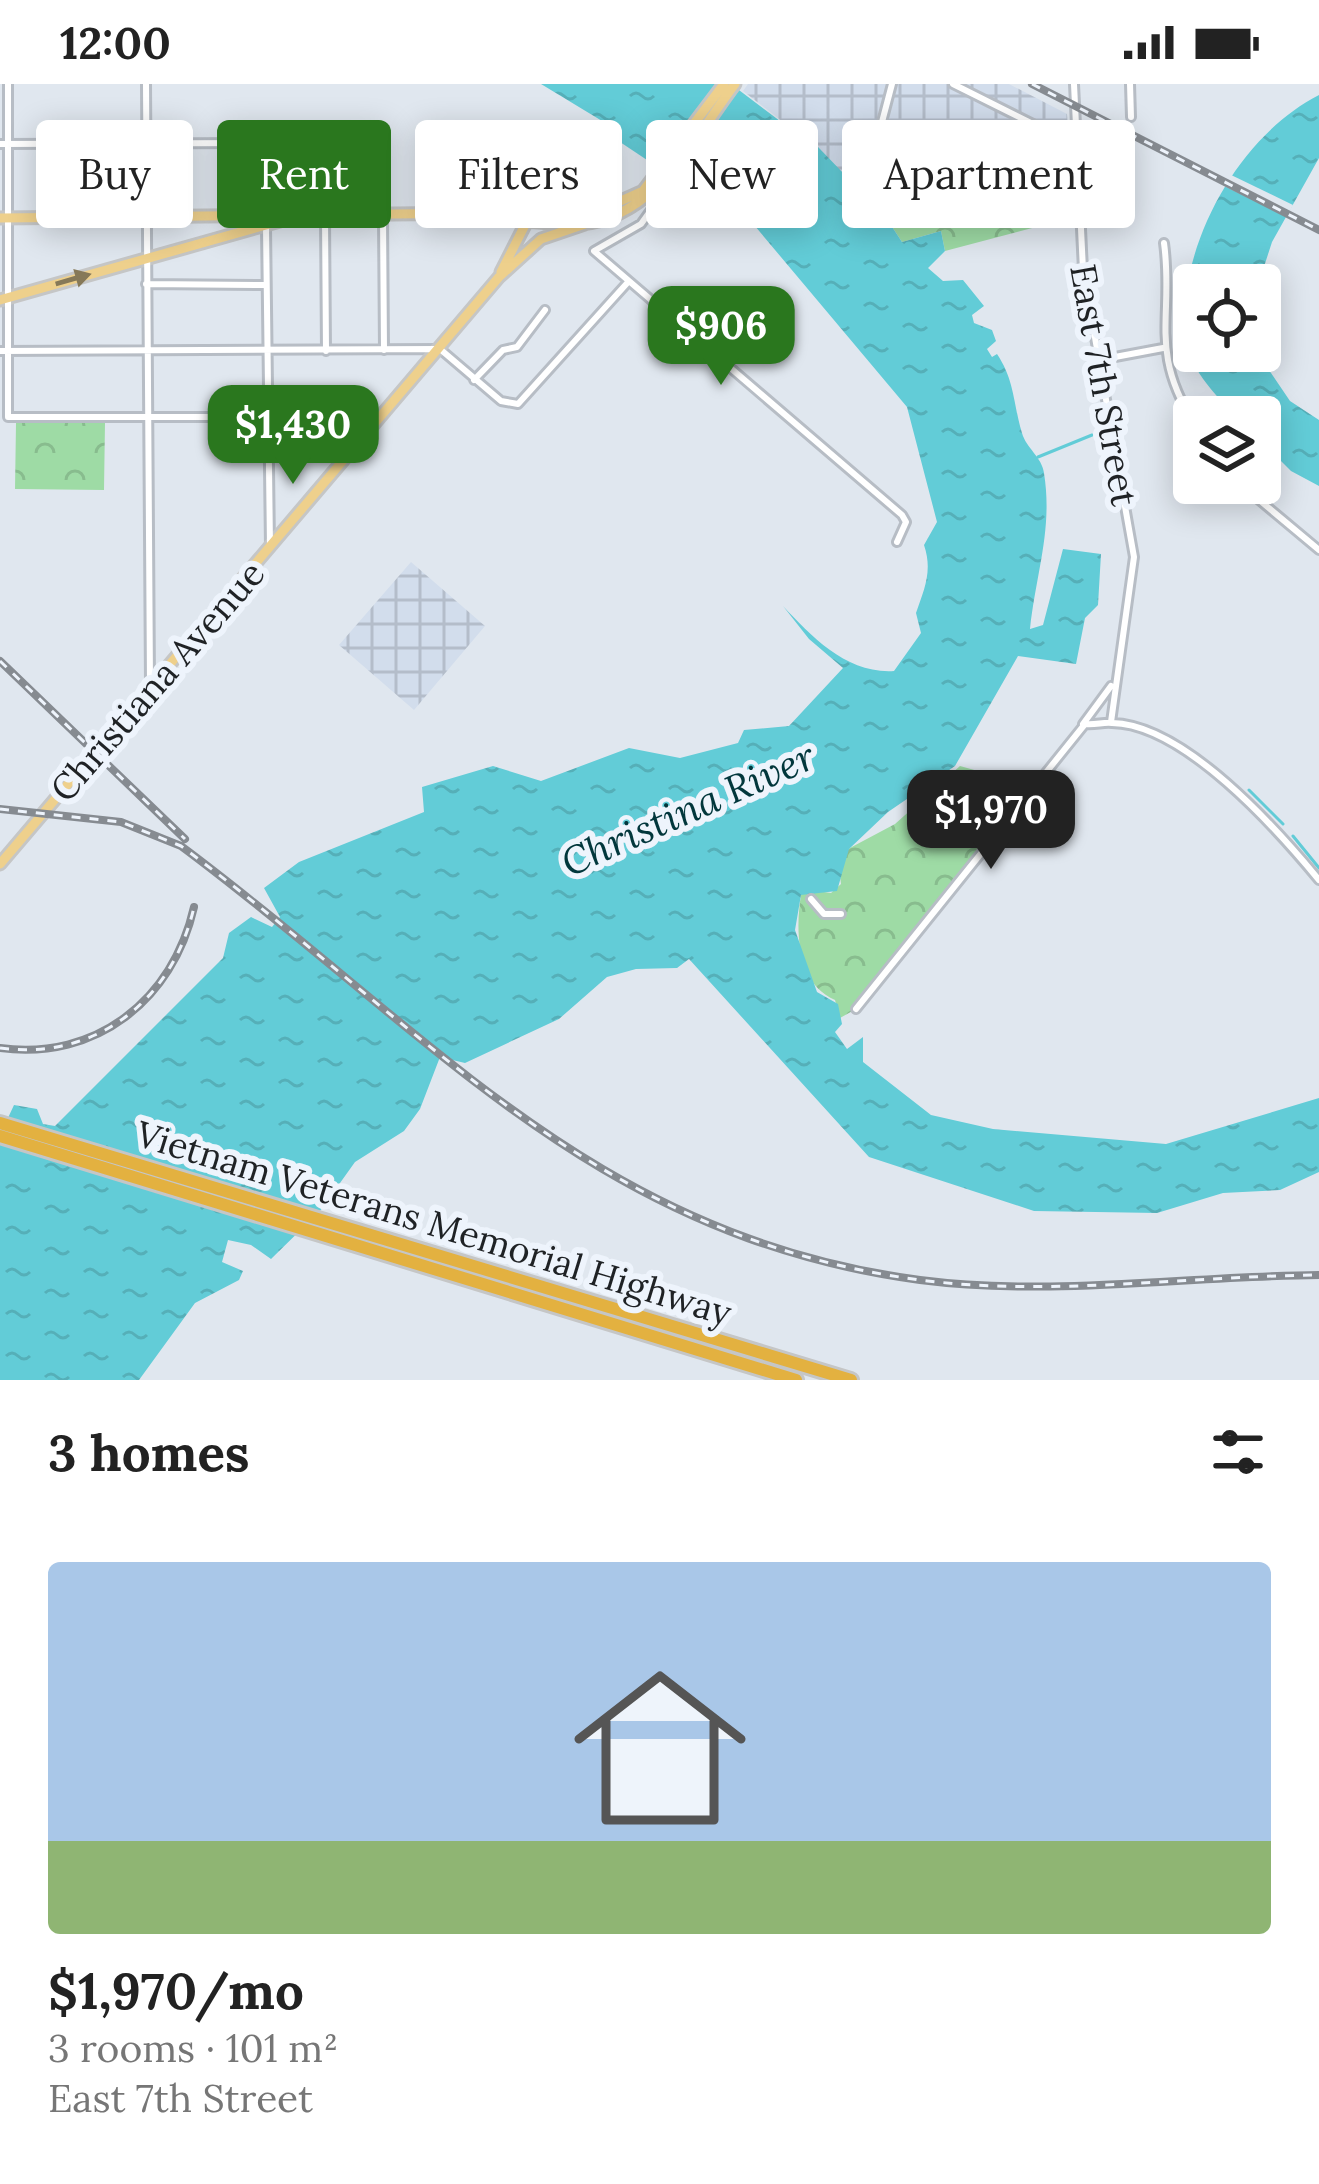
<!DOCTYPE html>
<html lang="en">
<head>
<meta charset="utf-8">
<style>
	:root { --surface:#fff; --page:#f2f2f2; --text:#222; --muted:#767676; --accent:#2a771e }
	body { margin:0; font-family:Lora,serif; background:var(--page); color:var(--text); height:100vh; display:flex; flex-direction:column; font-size:45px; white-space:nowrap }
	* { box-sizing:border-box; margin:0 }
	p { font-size:39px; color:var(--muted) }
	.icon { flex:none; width:66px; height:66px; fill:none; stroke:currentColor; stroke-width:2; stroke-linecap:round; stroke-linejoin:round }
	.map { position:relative; height:1296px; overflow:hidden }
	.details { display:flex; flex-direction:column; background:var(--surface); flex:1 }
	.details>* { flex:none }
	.top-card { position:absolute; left:36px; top:36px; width:1248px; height:108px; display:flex; gap:24px }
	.tools { position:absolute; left:1173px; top:180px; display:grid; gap:24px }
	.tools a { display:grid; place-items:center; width:108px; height:108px; border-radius:12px; background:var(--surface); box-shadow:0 6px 30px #0003; font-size:60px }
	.price { position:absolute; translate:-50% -102px; padding:0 27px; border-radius:24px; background:var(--accent); color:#fff; font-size:39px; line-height:78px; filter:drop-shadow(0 3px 6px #0008) }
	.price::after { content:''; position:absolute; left:50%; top:72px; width:36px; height:27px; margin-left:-18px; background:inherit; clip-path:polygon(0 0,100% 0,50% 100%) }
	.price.active { background:#222; color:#fff }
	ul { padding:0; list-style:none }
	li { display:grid; align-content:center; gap:24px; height:636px; padding:0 48px }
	li span { display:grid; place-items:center; height:372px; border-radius:12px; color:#555 }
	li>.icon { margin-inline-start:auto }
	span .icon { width:216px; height:216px; fill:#fffc; stroke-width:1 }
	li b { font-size:51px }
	h2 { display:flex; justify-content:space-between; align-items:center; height:144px; padding:0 48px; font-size:51px }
	.pill { padding:0 42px; border-radius:12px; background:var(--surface); box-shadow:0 6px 30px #0003; font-size:42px; line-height:108px }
	.pill.active { background:var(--accent); color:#fff }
	.status { display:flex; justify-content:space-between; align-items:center; height:84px; padding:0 60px; background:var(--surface); direction:ltr }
	.status svg { height:33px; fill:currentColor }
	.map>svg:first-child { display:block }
</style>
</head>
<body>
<div class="status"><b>12:00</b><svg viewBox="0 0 49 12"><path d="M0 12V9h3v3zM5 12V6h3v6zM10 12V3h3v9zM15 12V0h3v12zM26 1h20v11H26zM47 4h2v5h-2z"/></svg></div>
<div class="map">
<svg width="1319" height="1296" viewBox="0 0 1319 1296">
	<defs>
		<pattern id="industrial-grid" width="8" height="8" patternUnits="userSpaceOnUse" patternTransform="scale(3)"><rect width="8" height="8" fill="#d2ddec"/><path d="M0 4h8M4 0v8" fill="none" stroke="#b4bdca"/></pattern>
		<pattern id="park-crowns" width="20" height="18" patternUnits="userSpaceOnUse" patternTransform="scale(3)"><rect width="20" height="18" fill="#9edba5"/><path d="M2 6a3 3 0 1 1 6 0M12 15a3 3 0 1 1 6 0" fill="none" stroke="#88bc8e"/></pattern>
		<pattern id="water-ripples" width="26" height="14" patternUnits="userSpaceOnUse" patternTransform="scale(3)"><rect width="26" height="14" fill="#62ccd7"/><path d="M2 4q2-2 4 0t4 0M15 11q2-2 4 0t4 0" fill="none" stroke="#55afb8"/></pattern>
	</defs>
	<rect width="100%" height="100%" fill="#e0e7ef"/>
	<!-- industrial -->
	<path fill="url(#industrial-grid)" d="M 748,0 L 1009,0 L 1067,30 L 1072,102 L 955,129 L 925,97 L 879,136 L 778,34 L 743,7 Z
		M 411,478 L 485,542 L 414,626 L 339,561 Z"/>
	<!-- park -->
	<path fill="url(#park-crowns)" d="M 925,96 L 956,129 L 1072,102 L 1074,133 L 945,167 L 941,147 L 902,158 L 885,132 Z
		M 16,339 L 105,339 L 104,406 L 15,405 Z
		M 960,682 L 1028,701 L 856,925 L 840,934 L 835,916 C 797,900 795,848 801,811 L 810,806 L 831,809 L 841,800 L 839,784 L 848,765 L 895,740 Z"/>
	<!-- water -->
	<path fill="url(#water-ripples)" d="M 541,0 L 731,0 L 784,40 L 793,37 L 872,119 L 879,135 L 885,132 L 902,158 L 941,147 L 945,167 L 928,184 L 943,197 L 963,196 L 984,222 L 972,231 L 974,239 L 992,246 L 996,257 L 987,265 L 992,273 L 997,270 C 1015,297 1013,319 1022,349 C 1026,364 1042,373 1044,389 C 1053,445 1036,489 1030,545 L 1043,541 L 1063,465 L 1101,470 L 1098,521 L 1085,534 L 1076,580 L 1018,572 L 955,682 L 888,728 L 849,765 L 837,807 L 801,811 L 795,846 L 817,908 L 838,920 L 842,940 L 835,948 L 847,965 L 863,953 L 863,978 L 931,1031 L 993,1045 L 1166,1060 L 1319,1014 L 1319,1088 L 1280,1106 L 1223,1109 L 1157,1129 L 1034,1127 L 869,1073 L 689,875 L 677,884 L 636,885 L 607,893 L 559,935 L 465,979 L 440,973 L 420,1025 L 404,1047 L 355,1078 L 320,1127 L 271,1175 L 251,1161 L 228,1156 L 222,1178 L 243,1187 L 239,1196 L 195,1219 L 139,1296 L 0,1296 L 0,1051 L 14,1021 L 37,1025 L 43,1040 L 55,1042 L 223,874 L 229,849 L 251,833 L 272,843 L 280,833 L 264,804 L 299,778 L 424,728 L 422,703 L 493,682 L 541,697 L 629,664 L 680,674 L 738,659 L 744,646 L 789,642 L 843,584 L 809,555 L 783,522 C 812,553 847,590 894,587 L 921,549 L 916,529 C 924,506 933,487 924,461 L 937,438 L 907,323 L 728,110 L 658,66 L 650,78 L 617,56 L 607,40 Z
		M 1319,11 L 1319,74 L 1272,158 L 1260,195 L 1260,231 L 1260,201 L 1194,201 L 1194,267 L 1256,267 L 1290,317 L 1319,336 L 1319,402 L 1291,387 L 1260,356 L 1260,333 L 1237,333 C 1216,312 1186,281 1184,249 C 1180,158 1239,52 1319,11 Z"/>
	<!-- pier -->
	<path fill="#e0e7ef" d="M 1227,89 L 1293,121 L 1287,133 L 1222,101 Z"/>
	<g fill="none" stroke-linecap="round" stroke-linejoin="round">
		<!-- stream -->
		<path stroke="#62ccd7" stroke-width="3" d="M 1038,373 L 1092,351
			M 1249,706 L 1283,740
			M 1293,752 L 1319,784"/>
		<defs>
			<path id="minor" d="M 8,0 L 8,333 L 379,333
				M 146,0 L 150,600
				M 892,0 L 877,57 L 955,99
				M 953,0 L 1077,62
				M 1074,0 L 1083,186 L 1134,473 L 1111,638
				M 1130,0 L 1131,33
				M 0,60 L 266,59 L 266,131
				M 664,108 L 641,140 L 594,167 L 902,431 L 906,438 L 897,458
				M 325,133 L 326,267
				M 383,133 L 384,266
				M 266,143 L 270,463
				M 1164,159 C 1174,232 1148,266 1194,339
				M 146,200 L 266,201
				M 0,267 L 440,265 L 501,317 L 518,320 L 629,197
				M 1099,276 L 1163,264
				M 474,296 L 503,266 L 517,263 L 545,226
				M 1239,399 L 1319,466
				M 1083,640 L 1111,602
				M 811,815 L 824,830 L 841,830
				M 856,925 L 1085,640 C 1096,641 1103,638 1112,639 C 1184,640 1277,745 1319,796"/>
			<path id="major" d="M 0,134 L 596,128 L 643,107 L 724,0
				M 486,134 L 564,140
				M 581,140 C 657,133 693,55 735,0
				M 501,188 L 526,139
				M 0,216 L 287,135
				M 0,780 L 499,193 L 541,155 L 585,140"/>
			<path id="highway" d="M 0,1039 L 851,1296
				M 0,1052 L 796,1296"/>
		</defs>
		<!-- minor casing -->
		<use href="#minor" stroke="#b7bdc5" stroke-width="12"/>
		<!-- major casing -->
		<use href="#major" stroke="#c5c6c6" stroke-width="15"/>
		<!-- highway casing -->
		<use href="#highway" stroke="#c5c6c6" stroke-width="18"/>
		<!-- minor -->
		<use href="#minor" stroke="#fff" stroke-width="6"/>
		<!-- major -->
		<use href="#major" stroke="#eed08c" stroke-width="9"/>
		<!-- highway -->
		<use href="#highway" stroke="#e3b140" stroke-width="12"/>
		<defs>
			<path id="rail" d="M 1032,0 L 1319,146
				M 0,577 L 185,755
				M 0,725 L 121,738 L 181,762 C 429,946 592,1152 920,1196 C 1052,1213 1186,1192 1319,1191
				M 0,964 C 96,977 173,916 194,823"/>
		</defs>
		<!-- rail casing -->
		<use href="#rail" stroke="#868b91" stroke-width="8"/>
		<!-- rail -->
		<use href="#rail" stroke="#eef4fc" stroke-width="3" stroke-dasharray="9" stroke-linecap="butt"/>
	</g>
	<!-- one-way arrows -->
	<defs><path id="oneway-solid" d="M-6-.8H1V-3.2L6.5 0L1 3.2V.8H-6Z" transform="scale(3)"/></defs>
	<use fill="#867958" href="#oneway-solid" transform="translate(73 195) rotate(-16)"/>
	<g text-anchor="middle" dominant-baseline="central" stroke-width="12" stroke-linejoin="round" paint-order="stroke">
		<!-- street labels -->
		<g font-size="36" fill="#1f2225" stroke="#eef4fc">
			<text transform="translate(1104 301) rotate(80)">East 7th Street</text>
			<text transform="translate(157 597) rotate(-49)">Christiana Avenue</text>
			<text transform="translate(434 1139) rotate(17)">Vietnam Veterans Memorial Highway</text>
		</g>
		<!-- water labels -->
		<g font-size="39" font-style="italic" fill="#02373c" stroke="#eef4fc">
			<text transform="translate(688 725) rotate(-24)">Christina River</text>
		</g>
	</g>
</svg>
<div class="tools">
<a><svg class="icon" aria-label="locate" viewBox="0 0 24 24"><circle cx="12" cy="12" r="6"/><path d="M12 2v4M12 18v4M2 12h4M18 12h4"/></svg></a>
<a><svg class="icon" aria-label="layers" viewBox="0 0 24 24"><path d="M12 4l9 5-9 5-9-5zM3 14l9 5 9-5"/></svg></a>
</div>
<b class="price" style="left:721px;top:304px">$906</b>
<b class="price" style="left:293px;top:403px">$1,430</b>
<b class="price active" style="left:991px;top:788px">$1,970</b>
<div class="top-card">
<a class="pill">Buy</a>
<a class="pill active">Rent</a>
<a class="pill">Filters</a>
<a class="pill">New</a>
<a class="pill">Apartment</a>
</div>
</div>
<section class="details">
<h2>3 homes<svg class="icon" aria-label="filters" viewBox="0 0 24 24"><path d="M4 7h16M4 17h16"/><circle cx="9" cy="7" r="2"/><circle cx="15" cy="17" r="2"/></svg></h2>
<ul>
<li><span style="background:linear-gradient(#a9c7e8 75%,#8fb573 0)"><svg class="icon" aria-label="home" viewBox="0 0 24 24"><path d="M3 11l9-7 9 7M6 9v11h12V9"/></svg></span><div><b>$1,970/mo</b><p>3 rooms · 101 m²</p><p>East 7th Street</p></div></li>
</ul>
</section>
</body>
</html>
